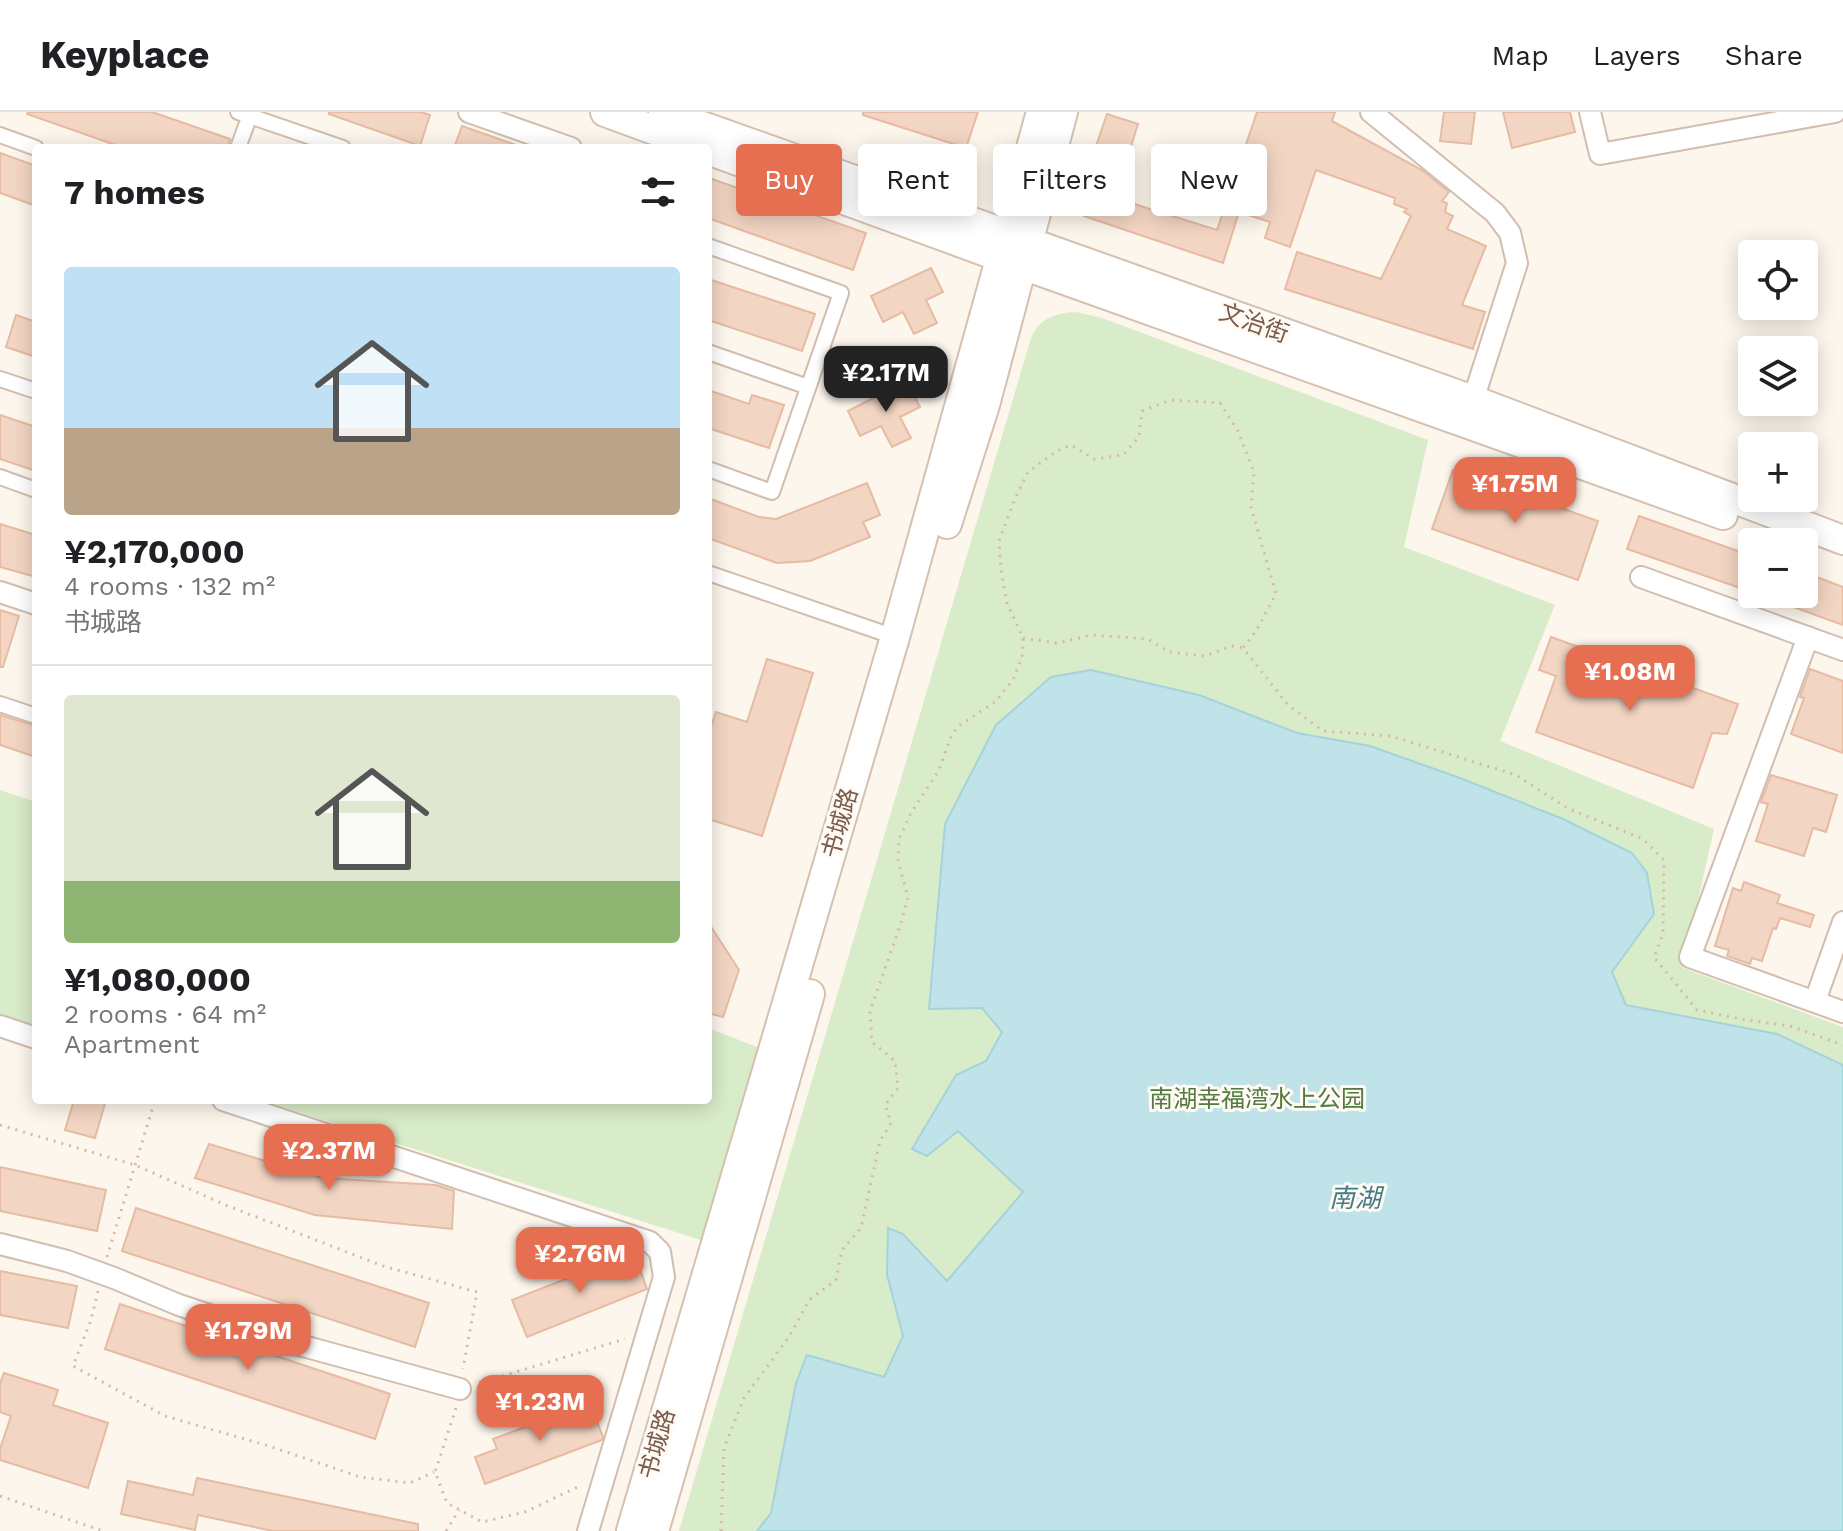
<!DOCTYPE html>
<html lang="en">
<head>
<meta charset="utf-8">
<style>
	:root { --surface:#fff; --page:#f2f2f2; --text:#202124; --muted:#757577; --line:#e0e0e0; --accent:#e76f51 }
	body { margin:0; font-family:"Work Sans","Noto Sans SC",sans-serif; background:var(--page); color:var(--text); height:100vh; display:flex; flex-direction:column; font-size:30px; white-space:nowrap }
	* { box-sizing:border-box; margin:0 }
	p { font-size:26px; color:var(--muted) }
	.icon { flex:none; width:44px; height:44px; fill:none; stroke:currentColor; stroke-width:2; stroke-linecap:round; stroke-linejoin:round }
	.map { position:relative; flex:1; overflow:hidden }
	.details { position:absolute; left:32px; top:32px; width:680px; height:960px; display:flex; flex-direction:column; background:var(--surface); border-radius:8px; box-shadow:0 4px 20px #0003 }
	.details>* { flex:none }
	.banner { position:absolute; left:736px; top:32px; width:760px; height:72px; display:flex; gap:16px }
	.controls { position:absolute; left:1738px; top:128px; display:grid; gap:16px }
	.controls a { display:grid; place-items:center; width:80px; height:80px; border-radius:8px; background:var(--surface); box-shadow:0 4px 20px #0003; font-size:40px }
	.price { position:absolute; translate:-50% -68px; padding:0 18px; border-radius:16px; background:var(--accent); color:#fff; font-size:26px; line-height:52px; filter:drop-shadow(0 2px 4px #0008) }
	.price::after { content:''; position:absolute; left:50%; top:48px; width:24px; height:18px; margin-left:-12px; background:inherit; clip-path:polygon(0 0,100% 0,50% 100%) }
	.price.active { background:#222; color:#fff }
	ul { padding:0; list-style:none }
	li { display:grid; align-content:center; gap:16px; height:424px; padding:0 32px }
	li+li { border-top:2px solid var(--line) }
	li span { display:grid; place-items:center; height:248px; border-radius:8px; color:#555 }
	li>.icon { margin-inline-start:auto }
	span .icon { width:144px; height:144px; fill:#fffc; stroke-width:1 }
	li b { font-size:34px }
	h2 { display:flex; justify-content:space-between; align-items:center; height:96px; padding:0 32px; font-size:34px }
	.tag { padding:0 28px; border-radius:8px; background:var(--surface); box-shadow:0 4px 20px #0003; font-size:28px; line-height:72px }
	.tag.active { background:var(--accent); color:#fff }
	header { display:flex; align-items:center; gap:48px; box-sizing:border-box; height:112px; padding:0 40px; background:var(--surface); border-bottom:2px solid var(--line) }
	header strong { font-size:38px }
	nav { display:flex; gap:44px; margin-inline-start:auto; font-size:28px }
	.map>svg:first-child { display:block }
</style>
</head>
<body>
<header>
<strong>Keyplace</strong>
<nav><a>Map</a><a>Layers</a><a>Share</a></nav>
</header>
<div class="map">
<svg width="1843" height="1419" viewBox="0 0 1843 1419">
	<rect width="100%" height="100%" fill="#fdf6ec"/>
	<!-- green -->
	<path fill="#d8ecc9" d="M 1076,200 L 1102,206 L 1428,328 L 1404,435 L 1555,493 L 1500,629 L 1714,717 L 1683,856 L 1843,915 L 1843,1419 L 679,1419 L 1031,226 C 1039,206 1056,201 1076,200 Z
		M 0,678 L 36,690 L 36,917 L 0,905 Z
		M 708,916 L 762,937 L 704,1129 L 260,988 L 708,988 Z"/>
	<!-- water -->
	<path fill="#bfe3e8" stroke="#a5d3da" stroke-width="2" d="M 1091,558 L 1199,583 L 1297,621 L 1370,634 L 1460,666 L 1563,707 L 1632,741 L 1647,761 L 1654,802 L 1612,860 L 1626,893 L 1777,922 L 1843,953 L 1843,1419 L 757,1419 L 771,1401 L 796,1271 L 807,1243 L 884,1265 L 903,1224 L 887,1163 L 888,1116 L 903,1122 L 947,1169 L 1023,1080 L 958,1019 L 927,1044 L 912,1037 L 956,963 L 986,949 L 1002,920 L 982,896 L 929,897 L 945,712 L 996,613 L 1051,565 Z"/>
	<!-- building -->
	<path fill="#f3d5c3" stroke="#e6bba3" stroke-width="2" d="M 28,0 L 152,0 L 230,27 L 228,36 L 124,36 L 27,2 Z
		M 329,0 L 421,0 L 430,3 L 420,34 L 329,2 Z
		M 863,0 L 978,0 L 966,36 L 863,3 Z
		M 1257,0 L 1335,0 L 1332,9 L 1422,58 L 1449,80 L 1442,89 L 1447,91 L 1445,100 L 1453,104 L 1447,117 L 1486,134 L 1462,193 L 1485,200 L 1473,237 L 1285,177 L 1297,140 L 1381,167 L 1411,104 L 1404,100 L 1407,97 L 1394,92 L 1395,86 L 1316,58 L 1290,135 L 1265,126 L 1270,110 L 1239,100 L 1223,151 L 1084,104 L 1080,101 L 1078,91 L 1080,81 L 1107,2 L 1138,12 L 1115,86 L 1217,118 Z
		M 1444,0 L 1475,0 L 1471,32 L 1440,29 Z
		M 1503,0 L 1570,0 L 1575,20 L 1512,36 Z
		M 462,14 L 519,34 L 519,36 L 454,36 Z
		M 0,41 L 36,54 L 36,94 L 0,81 Z
		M 712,67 L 866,121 L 853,158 L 708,106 L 708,77 Z
		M 931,156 L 943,180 L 926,188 L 937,211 L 914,222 L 903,200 L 883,210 L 871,184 Z
		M 708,167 L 815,202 L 802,239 L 708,208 Z
		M 16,203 L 36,210 L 36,245 L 6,235 Z
		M 906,269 L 920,295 L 900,305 L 911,326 L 892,335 L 881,314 L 860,324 L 848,299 Z
		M 708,278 L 749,292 L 752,283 L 784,293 L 769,336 L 708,316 Z
		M 0,303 L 36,315 L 36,359 L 0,347 Z
		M 1453,358 L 1598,409 L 1578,468 L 1432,417 Z
		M 867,371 L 880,403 L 863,410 L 870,425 L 810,449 L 777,451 L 708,426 L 708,386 L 759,405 L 776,407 Z
		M 1639,404 L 1752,444 L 1752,480 L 1627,437 Z
		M 0,412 L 36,423 L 36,465 L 0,455 Z
		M 1814,464 L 1843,475 L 1843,513 L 1763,484 L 1763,482 L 1807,482 Z
		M 0,498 L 19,504 L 3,555 L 0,555 Z
		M 1551,525 L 1738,592 L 1727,622 L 1712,621 L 1693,676 L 1536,620 L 1556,564 L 1539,558 Z
		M 767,547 L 813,561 L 762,724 L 708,707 L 708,624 L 716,600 L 747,610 Z
		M 1810,557 L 1843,569 L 1843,641 L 1791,622 L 1804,586 L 1800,585 Z
		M 0,603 L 36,614 L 36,645 L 0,633 Z
		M 1771,663 L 1837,683 L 1826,720 L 1813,716 L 1804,744 L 1756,729 L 1768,692 L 1761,690 Z
		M 1744,770 L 1780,783 L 1777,791 L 1814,803 L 1810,815 L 1780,806 L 1776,817 L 1773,816 L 1762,849 L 1752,846 L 1750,852 L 1727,844 L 1729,838 L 1715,834 L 1733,776 L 1741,779 Z
		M 708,810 L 739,858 L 723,905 L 708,901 Z
		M 74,988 L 106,988 L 95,1026 L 65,1018 Z
		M 209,1032 L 323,1066 L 436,1073 L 454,1079 L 452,1117 L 315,1103 L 195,1066 Z
		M 0,1055 L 106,1078 L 97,1119 L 0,1099 Z
		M 136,1096 L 429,1191 L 415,1235 L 122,1139 Z
		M 634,1140 L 647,1177 L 527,1225 L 512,1188 Z
		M 0,1159 L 77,1174 L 68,1216 L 0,1203 Z
		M 120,1192 L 390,1282 L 375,1327 L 105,1237 Z
		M 4,1261 L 58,1278 L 53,1293 L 108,1311 L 88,1376 L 0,1348 L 0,1337 L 11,1304 L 0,1300 L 0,1272 Z
		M 590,1291 L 603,1325 L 602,1328 L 485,1372 L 475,1345 L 497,1337 L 493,1327 Z
		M 197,1366 L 418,1412 L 418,1419 L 273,1419 L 198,1403 L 195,1418 L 121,1402 L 128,1369 L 193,1383 Z"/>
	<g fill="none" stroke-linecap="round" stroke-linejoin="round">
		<defs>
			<path id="pedestrian" d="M 238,0 L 343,36
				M 0,23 L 36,36
				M 238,36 L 251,0
				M 708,134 L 841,181 L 772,380 L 708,357
				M 708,240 L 808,275
				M 0,267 L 36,279
				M 0,365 L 36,378
				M 708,461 L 895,525
				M 0,592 L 36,604"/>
			<path id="minor" d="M 469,0 L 571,36
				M 1371,0 L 1495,101 L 1510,121 L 1517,151 L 1473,288
				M 1590,0 L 1600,42 L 1835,0
				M 1641,465 L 1843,538
				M 0,480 L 36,492
				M 1808,525 L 1690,845 L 1843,900
				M 1815,889 L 1843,810
				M 0,914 L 36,926
				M 223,988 L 650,1130 L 660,1140 L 664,1165 L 588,1419
				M 0,1132 L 67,1149 L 114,1166 L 179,1193 L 296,1232 L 460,1277"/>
			<path id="secondary" d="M 605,0 L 703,36
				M 663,0 L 1473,288 L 1843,428
				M 708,38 L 1000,145 L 1723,403
				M 947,412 L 985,293 L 1063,0
				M 631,1419 L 895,525 L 1041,0
				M 654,1419 L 810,882"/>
		</defs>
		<!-- pedestrian casing -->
		<use href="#pedestrian" stroke="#d1beb0" stroke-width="18"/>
		<!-- minor casing -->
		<use href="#minor" stroke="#d1beb0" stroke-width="24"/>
		<!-- secondary casing -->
		<use href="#secondary" stroke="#d6c0b0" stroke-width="32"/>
		<!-- path -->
		<path stroke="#d9b8a5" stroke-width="3" stroke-dasharray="2 6" stroke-linecap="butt" d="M 1023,526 L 1057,531 L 1092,523 L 1148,527 L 1169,540 L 1204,544 L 1232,534 L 1243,536
			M 0,1013 L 135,1053 L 228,1094 L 383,1154 L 477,1180 L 463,1257
			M 107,1145 L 155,988
			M 98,1179 L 91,1208 L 73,1254 L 165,1304 L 269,1334 L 360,1365 L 410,1371 L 434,1360
			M 479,1271 L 625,1227
			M 456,1296 L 435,1360 L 447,1391 L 482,1410 L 525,1400 L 582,1373
			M 0,1384 L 103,1419
			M 446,1419 L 459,1398
			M 721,1419 L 724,1336 L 744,1286 L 789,1225 L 809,1188 L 836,1168 L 842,1138 L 861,1116 L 880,1029 L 891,1011 L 885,993 L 898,976 L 895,949 L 872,930 L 870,899 L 901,811 L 908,785 L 898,749 L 899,727 L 911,701 L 939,658 L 950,627 L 957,615 L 995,590 L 1013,568 L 1022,545 L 1023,526 L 1007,491 L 1001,458 L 999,429 L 1014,389 L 1028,360 L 1057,339 L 1071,333 L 1094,347 L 1123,343 L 1139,325 L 1142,299 L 1171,288 L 1220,291 L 1238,319 L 1254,360 L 1251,395 L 1276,482 L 1256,519 L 1243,536 L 1288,593 L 1323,619 L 1391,624 L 1516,663 L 1567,696 L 1643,727 L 1664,748 L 1663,822 L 1654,845 L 1697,898 L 1740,907 L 1790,914 L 1843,933"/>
		<!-- pedestrian -->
		<use href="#pedestrian" stroke="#fff" stroke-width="14"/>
		<!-- minor -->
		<use href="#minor" stroke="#fff" stroke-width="20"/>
		<!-- secondary -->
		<use href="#secondary" stroke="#fff" stroke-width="28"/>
	</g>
	<g text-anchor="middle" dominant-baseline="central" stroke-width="6" stroke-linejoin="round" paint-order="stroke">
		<!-- street labels -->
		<g font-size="24" fill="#7a5c4d" stroke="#fffaf3">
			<text transform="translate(1254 211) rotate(20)">文治街</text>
			<text transform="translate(840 711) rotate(-74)">书城路</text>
			<text transform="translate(657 1332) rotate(-74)">书城路</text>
		</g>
		<!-- park labels -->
		<g font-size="24" fill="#537a41" stroke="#fffaf3">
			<text x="1257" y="987">南湖幸福湾水上公园</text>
		</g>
		<!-- water labels -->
		<g font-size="26" font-style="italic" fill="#437c86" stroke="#fffaf3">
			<text x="1355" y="1086">南湖</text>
		</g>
	</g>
</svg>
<div class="controls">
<a><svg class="icon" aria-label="locate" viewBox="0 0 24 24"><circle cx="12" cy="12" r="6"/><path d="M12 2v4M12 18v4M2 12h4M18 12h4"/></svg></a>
<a><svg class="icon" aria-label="layers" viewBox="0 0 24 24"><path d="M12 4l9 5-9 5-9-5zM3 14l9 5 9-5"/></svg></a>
<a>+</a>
<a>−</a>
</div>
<b class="price active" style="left:886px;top:302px">¥2.17M</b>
<b class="price" style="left:1515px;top:413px">¥1.75M</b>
<b class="price" style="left:1630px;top:601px">¥1.08M</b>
<b class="price" style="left:329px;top:1080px">¥2.37M</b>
<b class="price" style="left:580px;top:1183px">¥2.76M</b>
<b class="price" style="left:248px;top:1260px">¥1.79M</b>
<b class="price" style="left:540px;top:1331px">¥1.23M</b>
<div class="banner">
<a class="tag active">Buy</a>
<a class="tag">Rent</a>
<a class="tag">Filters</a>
<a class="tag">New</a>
</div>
<section class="details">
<h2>7 homes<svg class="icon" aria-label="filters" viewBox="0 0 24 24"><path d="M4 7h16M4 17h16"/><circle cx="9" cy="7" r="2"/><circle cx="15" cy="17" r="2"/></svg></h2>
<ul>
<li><span style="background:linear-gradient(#bfe0f5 65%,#b9a48a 0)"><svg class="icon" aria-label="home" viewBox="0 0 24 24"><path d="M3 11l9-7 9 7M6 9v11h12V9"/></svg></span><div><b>¥2,170,000</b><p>4 rooms · 132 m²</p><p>书城路</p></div></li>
<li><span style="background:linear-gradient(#dfe7d0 75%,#8fb573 0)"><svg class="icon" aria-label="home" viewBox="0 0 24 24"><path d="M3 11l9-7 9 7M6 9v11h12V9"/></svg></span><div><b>¥1,080,000</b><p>2 rooms · 64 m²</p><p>Apartment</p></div></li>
</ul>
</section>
</div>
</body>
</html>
